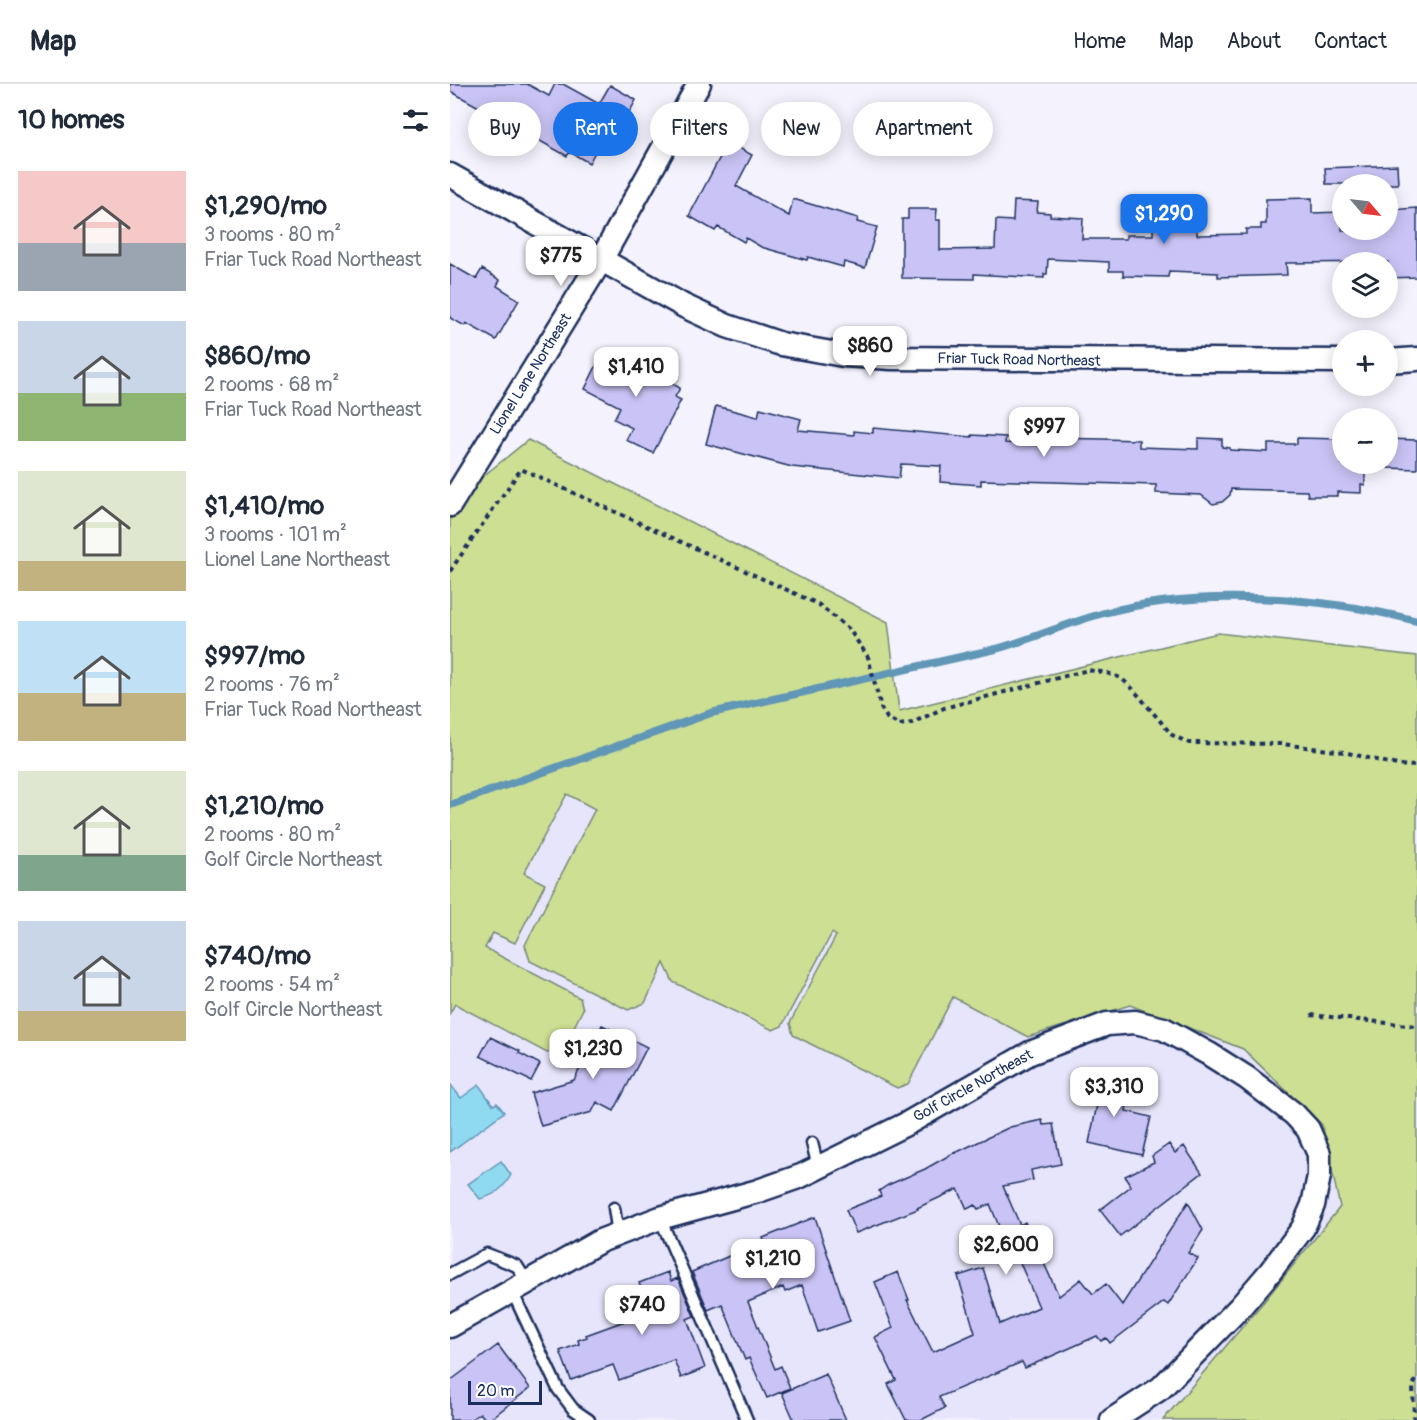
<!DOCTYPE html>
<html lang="en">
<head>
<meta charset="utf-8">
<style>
	:root { --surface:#fff; --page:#f6f6f7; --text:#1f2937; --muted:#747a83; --line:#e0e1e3; --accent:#1a73e8 }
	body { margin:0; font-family:Pangolin,sans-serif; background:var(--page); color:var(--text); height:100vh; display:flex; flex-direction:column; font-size:22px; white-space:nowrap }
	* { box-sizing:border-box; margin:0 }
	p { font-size:20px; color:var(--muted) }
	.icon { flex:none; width:33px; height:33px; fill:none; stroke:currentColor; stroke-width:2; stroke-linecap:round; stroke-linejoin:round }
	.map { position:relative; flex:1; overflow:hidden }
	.drawer { display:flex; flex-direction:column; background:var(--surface); width:450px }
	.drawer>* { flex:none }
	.banner { position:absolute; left:18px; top:18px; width:570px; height:54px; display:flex; gap:12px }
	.needle { width:39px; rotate:118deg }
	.tools { position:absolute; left:882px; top:90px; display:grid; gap:12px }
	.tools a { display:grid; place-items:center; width:66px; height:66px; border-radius:50%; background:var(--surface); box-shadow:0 3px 15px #0003; font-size:30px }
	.scale { position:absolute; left:18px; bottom:15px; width:74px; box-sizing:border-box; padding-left:6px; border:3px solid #1b2f5e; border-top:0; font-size:16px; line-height:21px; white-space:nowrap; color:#1b2f5e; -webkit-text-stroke:4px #fff; paint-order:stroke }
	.price { position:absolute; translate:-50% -51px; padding:0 14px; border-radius:12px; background:#fff; color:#222; font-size:20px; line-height:39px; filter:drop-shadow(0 2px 3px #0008) }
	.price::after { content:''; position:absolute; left:50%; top:36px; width:18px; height:14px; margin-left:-9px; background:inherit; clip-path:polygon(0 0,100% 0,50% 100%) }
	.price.selected { background:var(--accent); color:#fff }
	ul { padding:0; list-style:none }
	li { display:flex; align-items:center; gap:18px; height:150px; padding:0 18px }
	li span { display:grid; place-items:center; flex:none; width:168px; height:120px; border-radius:0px; color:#555 }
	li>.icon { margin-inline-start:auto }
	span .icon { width:72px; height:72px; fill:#fffc; stroke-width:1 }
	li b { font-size:26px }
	h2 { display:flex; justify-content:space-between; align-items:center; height:72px; padding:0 18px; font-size:26px }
	.chip { padding:0 21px; border-radius:27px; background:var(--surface); box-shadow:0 3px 15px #0003; font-size:21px; line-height:54px }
	.chip.selected { background:var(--accent); color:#fff }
	header { display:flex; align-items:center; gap:36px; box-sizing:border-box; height:84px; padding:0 30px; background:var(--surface); border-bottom:2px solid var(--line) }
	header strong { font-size:28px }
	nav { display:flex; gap:33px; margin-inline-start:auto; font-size:21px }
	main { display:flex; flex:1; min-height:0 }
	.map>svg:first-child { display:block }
</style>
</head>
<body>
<header>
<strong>Map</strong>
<nav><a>Home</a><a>Map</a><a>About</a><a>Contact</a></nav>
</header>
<main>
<section class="drawer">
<h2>10 homes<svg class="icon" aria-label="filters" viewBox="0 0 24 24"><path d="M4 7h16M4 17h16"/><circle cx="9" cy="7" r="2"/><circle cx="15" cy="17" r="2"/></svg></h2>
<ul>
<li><span style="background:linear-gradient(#f6c9c9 60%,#9aa5b1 0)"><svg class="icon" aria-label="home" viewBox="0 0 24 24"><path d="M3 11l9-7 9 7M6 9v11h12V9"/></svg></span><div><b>$1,290/mo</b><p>3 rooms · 80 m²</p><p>Friar Tuck Road Northeast</p></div></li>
<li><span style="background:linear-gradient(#c9d6e8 60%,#8fb573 0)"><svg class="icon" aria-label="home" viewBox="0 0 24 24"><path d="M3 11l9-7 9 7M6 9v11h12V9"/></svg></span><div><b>$860/mo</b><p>2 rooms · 68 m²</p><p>Friar Tuck Road Northeast</p></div></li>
<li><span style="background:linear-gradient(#dfe7d0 75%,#c2b280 0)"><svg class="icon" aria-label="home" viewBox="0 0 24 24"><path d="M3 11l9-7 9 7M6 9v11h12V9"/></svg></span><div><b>$1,410/mo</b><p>3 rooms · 101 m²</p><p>Lionel Lane Northeast</p></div></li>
<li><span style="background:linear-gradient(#bfe0f5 60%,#c2b280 0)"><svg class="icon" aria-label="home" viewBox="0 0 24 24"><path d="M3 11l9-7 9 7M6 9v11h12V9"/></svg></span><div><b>$997/mo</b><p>2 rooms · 76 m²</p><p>Friar Tuck Road Northeast</p></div></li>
<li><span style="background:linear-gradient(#dfe7d0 70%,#7fa58c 0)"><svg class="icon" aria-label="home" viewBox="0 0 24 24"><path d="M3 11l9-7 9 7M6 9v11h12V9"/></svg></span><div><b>$1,210/mo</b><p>2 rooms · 80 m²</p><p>Golf Circle Northeast</p></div></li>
<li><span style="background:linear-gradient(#c9d6e8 75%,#c2b280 0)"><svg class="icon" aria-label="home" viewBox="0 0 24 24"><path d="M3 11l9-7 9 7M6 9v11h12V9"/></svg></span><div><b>$740/mo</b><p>2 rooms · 54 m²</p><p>Golf Circle Northeast</p></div></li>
</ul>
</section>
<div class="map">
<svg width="967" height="1336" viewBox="0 0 967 1336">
	<rect width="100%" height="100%" fill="#f4f3fd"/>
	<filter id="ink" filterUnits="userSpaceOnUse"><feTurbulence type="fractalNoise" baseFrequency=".0167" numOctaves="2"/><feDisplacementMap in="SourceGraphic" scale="12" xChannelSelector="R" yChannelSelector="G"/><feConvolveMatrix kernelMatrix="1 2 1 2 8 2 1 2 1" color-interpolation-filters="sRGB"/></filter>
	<g filter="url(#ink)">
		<!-- built -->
		<path fill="#e7e5fb" d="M 117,710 L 578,953 L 680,920 L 793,965 L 872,1041 L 890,1123 L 816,1215 L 713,1336 L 0,1336 L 0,929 Z"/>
		<!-- green -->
		<path fill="#ccdf93" stroke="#748778" stroke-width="1.5" d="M 78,356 L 438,538 L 449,627 L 768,549 L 967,572 L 967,1336 L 713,1336 L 816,1215 L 890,1123 L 872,1041 L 793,965 L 680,921 L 578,953 L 503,913 L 458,1000 L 447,1004 L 343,951 L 340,939 L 386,852 L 382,849 L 332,942 L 323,946 L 223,898 L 214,879 L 195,919 L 178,926 L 80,877 L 75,861 L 145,725 L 117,710 L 74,789 L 95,800 L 65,859 L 43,849 L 35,864 L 130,914 L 133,925 L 114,963 L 97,969 L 5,920 L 0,929 L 0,436 L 22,401 Z"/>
		<!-- water -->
		<path fill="#90daf1" stroke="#6196b6" stroke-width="1.5" d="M 0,1000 L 11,1014 L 29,1001 L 43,1021 L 47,1019 L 54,1028 L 0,1068 Z
			M 51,1077 L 61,1091 C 53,1105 45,1111 30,1115 L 18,1100 Z"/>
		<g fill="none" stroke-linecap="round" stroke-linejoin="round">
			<!-- stream -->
			<path stroke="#6196b6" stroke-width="8" d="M 0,721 L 261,629 L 546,565 C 583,555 617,539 654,529 C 748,503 873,513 967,537"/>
		</g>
		<!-- building -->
		<path fill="#cac4f6" stroke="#1b2f5e" stroke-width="1.5" d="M 0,0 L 77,0 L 99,12 L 105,0 L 113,0 L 149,20 L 160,1 L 186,16 L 166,53 L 156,48 L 139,79 L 120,68 L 117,72 L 0,7 Z
			M 278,58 L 302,71 L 286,102 L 339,132 L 343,115 L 408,134 L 407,138 L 427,143 L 415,184 L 394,178 L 393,183 L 358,173 L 357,176 L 311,163 L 296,154 L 294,158 L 268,143 L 265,147 L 239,132 Z
			M 947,81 L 948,100 L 876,100 L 875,84 Z
			M 862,114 L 862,129 L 892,128 L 892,146 L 938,146 L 938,126 L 967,124 L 967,193 L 938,194 L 938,178 L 836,179 L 837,191 L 768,193 L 768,189 L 719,187 L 718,193 L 673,192 L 673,187 L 659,187 L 659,178 L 598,175 L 597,190 L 594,190 L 594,194 L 524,190 L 524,195 L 452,194 L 452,135 L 458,135 L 458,125 L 487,125 L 486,136 L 490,136 L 490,166 L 545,165 L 546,136 L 563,137 L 564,117 L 588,118 L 587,128 L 600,129 L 600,132 L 633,134 L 632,155 L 676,155 L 676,151 L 703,151 L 703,124 L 744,124 L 744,129 L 747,129 L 747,151 L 796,150 L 796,145 L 811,145 L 811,140 L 816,140 L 816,115 Z
			M 0,180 L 26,195 L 32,185 L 50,196 L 47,202 L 69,216 L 46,256 L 16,239 L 15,242 L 0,234 Z
			M 154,266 L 178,278 L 180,275 L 218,293 L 216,296 L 230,304 L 225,313 L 231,316 L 203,369 L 176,356 L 182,344 L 164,335 L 170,323 L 135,305 Z
			M 266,322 L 308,333 L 310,324 L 351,335 L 348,346 L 404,351 L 404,347 L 423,349 L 423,344 L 522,353 L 522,351 L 556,353 L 555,359 L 599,362 L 599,354 L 651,355 L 689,356 L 689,363 L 748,365 L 748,354 L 772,355 L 772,363 L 780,364 L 780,366 L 818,368 L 818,360 L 847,360 L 847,354 L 892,355 L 892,380 L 915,380 L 915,401 L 911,400 L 911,409 L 887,408 L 887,412 L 858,412 L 857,407 L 781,405 L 780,411 L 772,418 L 763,420 L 751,411 L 706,409 L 706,401 L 531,396 L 531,401 L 490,398 L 491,382 L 451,380 L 449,394 L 342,383 L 256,360 Z
			M 938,355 L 967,356 L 967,385 L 938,384 Z
			M 152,941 L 197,963 L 164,1027 L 147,1018 L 142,1028 L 91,1042 L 81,1009 L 124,996 Z
			M 40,953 L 70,967 L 69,969 L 90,980 L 81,997 L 30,972 Z
			M 634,988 L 659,994 L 656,1004 L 673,1008 L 671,1020 L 677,1021 L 676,1027 L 701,1033 L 692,1071 L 639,1059 L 648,1016 L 629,1012 Z
			M 592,1036 L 593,1041 L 603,1040 L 611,1080 L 581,1086 L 583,1096 L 553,1102 L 570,1141 L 575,1138 L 609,1212 L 631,1195 L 643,1210 L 656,1200 L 672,1221 L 738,1118 L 753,1146 L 738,1169 L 748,1174 L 718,1221 L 714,1218 L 660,1259 L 656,1254 L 651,1257 L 647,1252 L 575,1284 L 572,1278 L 489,1313 L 495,1324 L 471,1336 L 456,1336 L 438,1300 L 446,1296 L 425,1253 L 443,1244 L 425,1198 L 448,1188 L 459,1216 L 457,1216 L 483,1268 L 525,1249 L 508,1192 L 533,1184 L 550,1240 L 589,1223 L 567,1172 L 556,1177 L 547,1158 L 554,1155 L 540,1120 L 528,1125 L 525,1121 L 517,1125 L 508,1105 L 467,1124 L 468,1125 L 406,1149 L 396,1126 L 431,1112 L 429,1107 L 438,1101 L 475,1085 L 505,1068 L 505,1069 L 560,1043 Z
			M 719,1060 L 725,1069 L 734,1062 L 752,1089 L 670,1152 L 650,1126 L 681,1102 L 675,1092 L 704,1078 L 702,1072 Z
			M 365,1133 L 400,1237 L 368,1248 L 352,1201 L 335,1208 L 333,1203 L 298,1218 L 325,1285 L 331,1282 L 340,1304 L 317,1314 L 299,1274 L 295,1276 L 272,1220 L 258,1226 L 242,1188 L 314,1157 L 313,1154 Z
			M 218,1188 L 221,1197 L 228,1194 L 244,1232 L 237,1235 L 255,1284 L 231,1294 L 224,1276 L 169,1296 L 163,1281 L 121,1296 L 110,1267 L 129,1260 L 128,1256 L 137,1253 L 136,1251 L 191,1231 L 183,1211 L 192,1207 L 189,1199 Z
			M 48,1261 L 80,1304 L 39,1336 L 36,1336 L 30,1329 L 20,1336 L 0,1336 L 0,1297 Z
			M 376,1290 L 396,1336 L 344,1336 L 332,1309 Z"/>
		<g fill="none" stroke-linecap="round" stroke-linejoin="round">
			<defs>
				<path id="service" d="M 362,1059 L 368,1083
					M 164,1124 L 168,1150
					M 210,1134 L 297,1336
					M 0,1190 L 37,1170 L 67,1182 L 77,1198
					M 62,1207 L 108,1305 L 123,1325 L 139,1336"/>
				<path id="minor" d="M 0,91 L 234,222 L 277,242 L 331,260 L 393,271 L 442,274 L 892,277
					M 938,277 L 967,275
					M 0,421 L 151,176 L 249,0
					M 0,1242 L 150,1157 L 210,1134 L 308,1107 L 351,1092 L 458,1039 L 580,969 L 657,940 L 685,938 L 714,945 L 759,970 L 797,994 L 844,1030 L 858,1045 L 869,1070 L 869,1092 L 863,1121 L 853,1144 L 820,1188 L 790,1223 L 711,1304 L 662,1336"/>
			</defs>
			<!-- service casing -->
			<use href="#service" stroke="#1b2f5e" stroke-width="15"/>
			<!-- minor casing -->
			<use href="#minor" stroke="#1b2f5e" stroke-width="27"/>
			<!-- path -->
			<path stroke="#1b2f5e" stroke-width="4" stroke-dasharray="4.5 4.5" stroke-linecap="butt" d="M 0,487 L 71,385 L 368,520 L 399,545 L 418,573 L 431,624 L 437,634 L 449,641 L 462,639 L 494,624 L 638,586 L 657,589 L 671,594 L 683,605 L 722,651 L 739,659 L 832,660 L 894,668 L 947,681 L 967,682
				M 861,931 L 967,942
				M 964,1336 L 963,1301 L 967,1295"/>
			<!-- service -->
			<use href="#service" stroke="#fff" stroke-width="10"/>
			<!-- minor -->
			<use href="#minor" stroke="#fff" stroke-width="22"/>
		</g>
	</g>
	<g text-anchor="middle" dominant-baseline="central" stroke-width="4.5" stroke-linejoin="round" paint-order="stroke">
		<!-- street labels -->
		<g font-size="15" fill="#1b2f5e" stroke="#fff">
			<text transform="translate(569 276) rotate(1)">Friar Tuck Road Northeast</text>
			<text transform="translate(81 290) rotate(-58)">Lionel Lane Northeast</text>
			<text transform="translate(523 1002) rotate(-29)">Golf Circle Northeast</text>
		</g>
	</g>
</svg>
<div class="tools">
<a><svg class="needle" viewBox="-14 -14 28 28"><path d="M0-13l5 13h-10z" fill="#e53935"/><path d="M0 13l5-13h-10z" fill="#747a83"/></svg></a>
<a><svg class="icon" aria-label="layers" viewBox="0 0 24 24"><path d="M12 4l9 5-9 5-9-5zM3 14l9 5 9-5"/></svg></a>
<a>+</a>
<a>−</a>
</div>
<div class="scale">20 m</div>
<b class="price selected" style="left:714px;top:161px">$1,290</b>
<b class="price" style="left:111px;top:203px">$775</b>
<b class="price" style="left:420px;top:293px">$860</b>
<b class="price" style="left:186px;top:314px">$1,410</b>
<b class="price" style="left:594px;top:374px">$997</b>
<b class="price" style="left:143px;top:996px">$1,230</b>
<b class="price" style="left:664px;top:1034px">$3,310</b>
<b class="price" style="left:556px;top:1192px">$2,600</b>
<b class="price" style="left:323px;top:1206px">$1,210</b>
<b class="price" style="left:192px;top:1252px">$740</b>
<div class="banner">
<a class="chip">Buy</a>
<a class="chip selected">Rent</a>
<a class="chip">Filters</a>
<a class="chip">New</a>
<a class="chip">Apartment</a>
</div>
</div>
</main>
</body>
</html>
